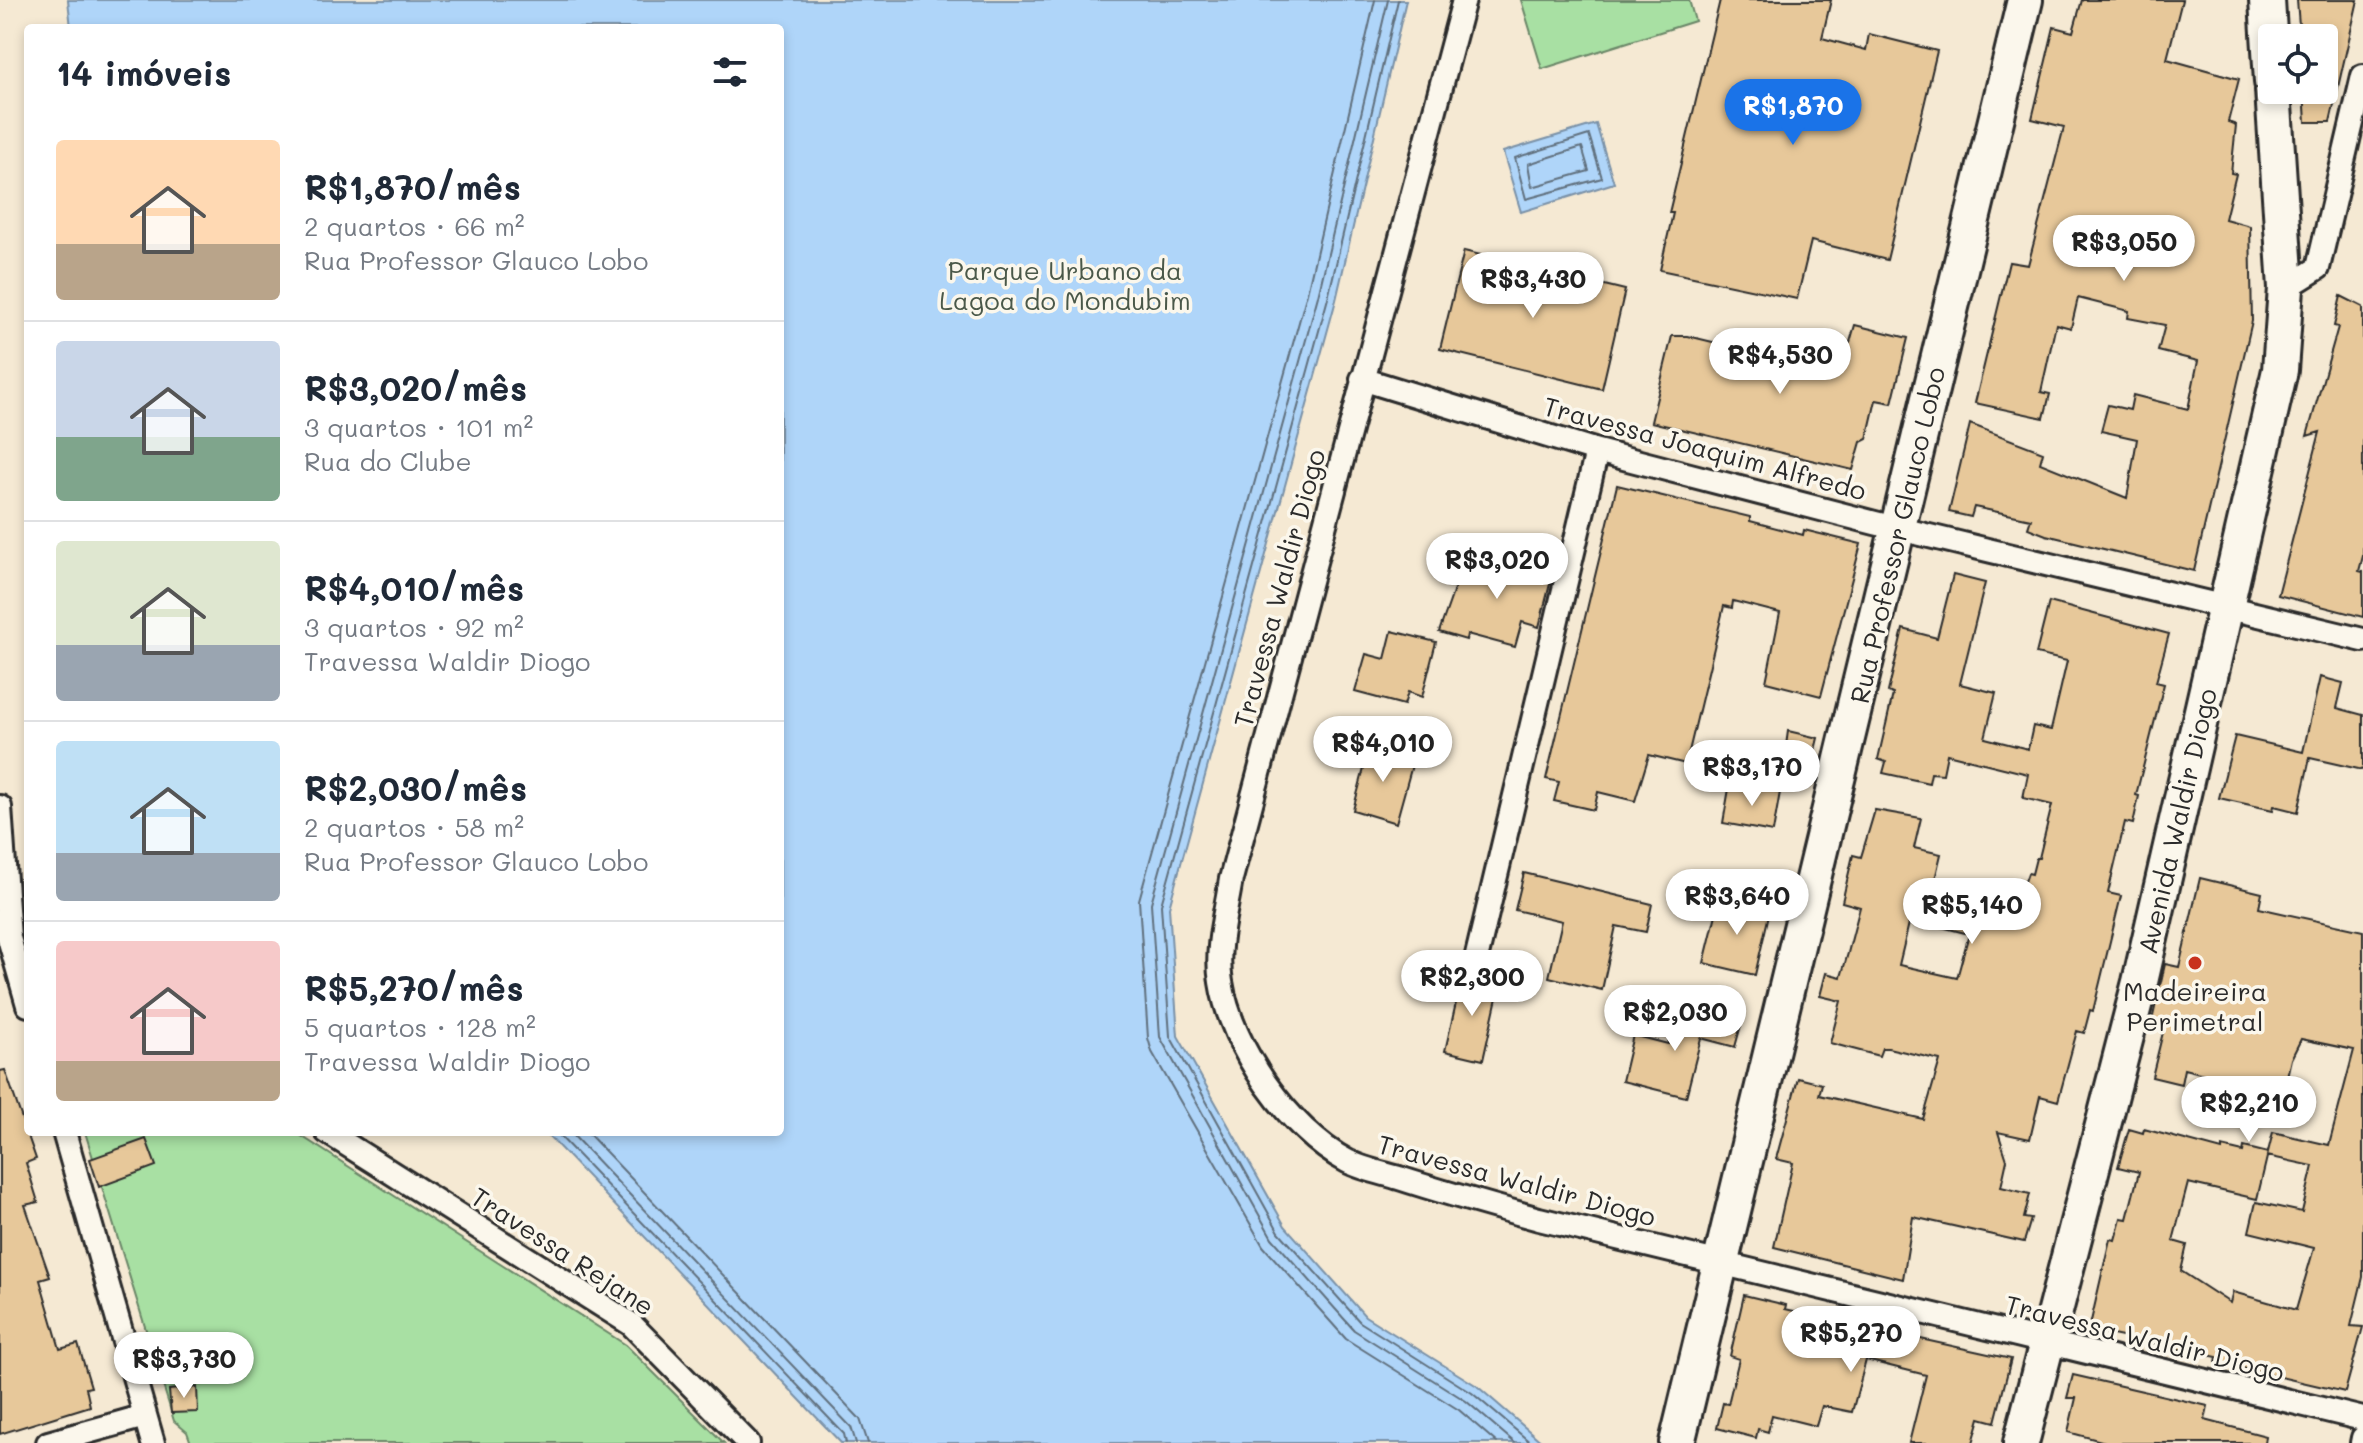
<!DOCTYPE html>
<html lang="pt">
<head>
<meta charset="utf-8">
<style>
	:root { --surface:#fff; --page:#f2f2f3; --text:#1f2937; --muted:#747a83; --line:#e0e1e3; --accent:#1a73e8 }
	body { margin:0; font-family:Mali,sans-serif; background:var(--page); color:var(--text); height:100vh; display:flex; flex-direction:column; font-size:30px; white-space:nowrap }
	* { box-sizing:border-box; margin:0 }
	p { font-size:26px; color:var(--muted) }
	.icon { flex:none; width:44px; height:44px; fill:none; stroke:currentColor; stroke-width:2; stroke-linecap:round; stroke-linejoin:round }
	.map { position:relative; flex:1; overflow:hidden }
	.drawer { position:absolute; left:24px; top:24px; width:760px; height:1112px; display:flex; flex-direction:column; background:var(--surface); border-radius:8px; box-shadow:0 4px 12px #0003 }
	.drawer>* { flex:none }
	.fabs { position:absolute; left:2258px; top:24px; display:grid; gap:16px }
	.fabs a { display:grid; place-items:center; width:80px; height:80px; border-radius:8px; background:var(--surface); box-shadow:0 4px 12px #0003; font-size:40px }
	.price { position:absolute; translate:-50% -68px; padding:0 18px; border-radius:28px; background:#fff; color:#222; font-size:26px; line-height:52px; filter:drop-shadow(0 2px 4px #0008) }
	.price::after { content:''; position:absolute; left:50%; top:48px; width:24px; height:18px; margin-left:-12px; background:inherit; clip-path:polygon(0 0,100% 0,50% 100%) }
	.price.on { background:var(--accent); color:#fff }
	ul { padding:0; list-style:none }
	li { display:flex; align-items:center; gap:24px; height:200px; padding:0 32px }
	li+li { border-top:2px solid var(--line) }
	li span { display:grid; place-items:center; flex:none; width:224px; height:160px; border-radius:8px; color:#555 }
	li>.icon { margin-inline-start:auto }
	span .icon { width:96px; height:96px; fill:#fffc; stroke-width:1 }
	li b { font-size:34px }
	h2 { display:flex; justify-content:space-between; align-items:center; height:96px; padding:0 32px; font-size:34px }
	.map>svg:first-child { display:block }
</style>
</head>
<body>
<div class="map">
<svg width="2363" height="1443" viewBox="0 0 2363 1443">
	<rect width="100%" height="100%" fill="#f5e9d3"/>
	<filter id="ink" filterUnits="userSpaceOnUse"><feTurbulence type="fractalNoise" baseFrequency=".0125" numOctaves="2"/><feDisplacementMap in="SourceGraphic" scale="16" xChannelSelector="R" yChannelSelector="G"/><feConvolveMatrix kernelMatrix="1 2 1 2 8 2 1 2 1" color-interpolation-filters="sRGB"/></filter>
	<g filter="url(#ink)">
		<!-- green -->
		<path fill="#a8e0a3" stroke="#6a8667" stroke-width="2" d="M 1521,0 L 1689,0 L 1695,21 L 1542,69 Z
			M 85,1132 L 295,1132 L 626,1345 L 724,1443 L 191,1443 L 187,1432 L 174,1421 Z"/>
		<!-- water -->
		<path fill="#afd5f9" stroke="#7a91a7" stroke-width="2" d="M 68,0 L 1406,0 L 1336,300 L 1169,907 L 1178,1036 L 1285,1226 L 1365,1316 L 1477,1386 L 1543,1443 L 841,1443 L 545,1132 L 780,1132 L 780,28 L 71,28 Z
			M 1596,124 L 1614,183 L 1521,212 L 1503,152 Z"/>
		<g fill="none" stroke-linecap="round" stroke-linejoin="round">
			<!-- shore -->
			<path stroke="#606f7d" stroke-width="2" d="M 1375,0 L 1307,293 L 1139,900 L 1148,1038 L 1152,1052 L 1263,1246 L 1346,1339 L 1459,1410 L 1497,1443
				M 1388,0 L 1318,296 L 1151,903 L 1160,1037 L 1272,1238 L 1354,1330 L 1466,1401 L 1515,1443
				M 1398,0 L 1328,298 L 1161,905 L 1170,1036 L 1279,1232 L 1360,1322 L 1472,1393 L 1531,1443
				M 1589,135 L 1602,178 L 1526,199 L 1515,158 Z
				M 1582,147 L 1589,171 L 1532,187 L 1528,164 Z
				M 556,1132 L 844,1434 L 846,1443
				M 570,1132 L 851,1427 L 856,1443
				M 587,1132 L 860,1419 L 868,1443"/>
		</g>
		<!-- building -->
		<path fill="#e7c89a" stroke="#2b2b2b" stroke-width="2" fill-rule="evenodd" d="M 1720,0 L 1831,0 L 1822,38 L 1866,50 L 1869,34 L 1937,51 L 1887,260 L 1811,241 L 1797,299 L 1660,270 L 1673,213 L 1669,213 Z
			M 2082,0 L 2182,0 L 2167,59 L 2239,79 L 2228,122 L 2236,125 L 2231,173 L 2236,174 L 2225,219 L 2250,226 L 2252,321 L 2194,571 L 2046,535 L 2028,528 L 2031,519 L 1974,507 L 1971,517 L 1949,512 L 1970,424 L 2043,452 L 2040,463 L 2127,498 L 2137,439 L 2101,431 L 2108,405 L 2130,410 L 2133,395 L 2188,409 L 2198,361 L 2158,351 L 2165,325 L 2128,318 L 2129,311 L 2078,298 L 2071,328 L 2056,324 L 2041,392 L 2050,394 L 2044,418 L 1975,403 L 2009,262 L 2028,265 L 2064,127 L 2032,119 L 2054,27 L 2073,32 Z
			M 2297,0 L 2358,0 L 2330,122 L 2306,122 L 2304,90 L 2324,90 L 2324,38 L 2300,38 Z
			M 1464,251 L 1625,290 L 1602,389 L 1440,349 Z
			M 2341,296 L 2363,307 L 2363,556 L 2359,571 L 2363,572 L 2363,617 L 2278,595 L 2320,432 L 2307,436 L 2338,327 L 2334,326 Z
			M 1855,325 L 1908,338 L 1892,403 L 1876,400 L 1867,439 L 1861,442 L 1853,470 L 1651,422 L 1672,336 L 1688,336 L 1841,373 Z
			M 1617,485 L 1750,517 L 1750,521 L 1803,535 L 1804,530 L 1861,544 L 1821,696 L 1766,682 L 1780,613 L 1733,601 L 1732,608 L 1724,606 L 1686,764 L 1649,755 L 1635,801 L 1598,792 L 1594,810 L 1554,801 L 1559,782 L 1546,779 Z
			M 1482,553 L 1553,572 L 1539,627 L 1522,622 L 1515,647 L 1467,634 L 1466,640 L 1439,632 L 1461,570 L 1476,574 Z
			M 1953,575 L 1985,583 L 1960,684 L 1996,693 L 1985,738 L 2028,749 L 2033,726 L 2051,730 L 2067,661 L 2036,654 L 2049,602 L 2169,634 L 2156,682 L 2164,684 L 2136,795 L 2139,796 L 2133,824 L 2125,822 L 2108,893 L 2121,896 L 2093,1011 L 2090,1010 L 2084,1033 L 2077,1031 L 2058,1101 L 2040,1096 L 2030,1139 L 1998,1132 L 2007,1160 L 2001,1187 L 2030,1194 L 2024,1218 L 2031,1219 L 2024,1242 L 1913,1217 L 1903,1279 L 1774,1247 L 1793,1163 L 1776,1159 L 1798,1078 L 1822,1084 L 1819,1095 L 1923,1119 L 1940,1060 L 1888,1048 L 1882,1048 L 1879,1056 L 1830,1043 L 1841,1001 L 1820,996 L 1826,973 L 1841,977 L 1848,953 L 1860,907 L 1842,902 L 1853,855 L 1861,857 L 1875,810 L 1921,818 L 1914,848 L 1941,854 L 1933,888 L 1961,895 L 1960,899 L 2014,912 L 2028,873 L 2032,874 L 2036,858 L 2039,858 L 2052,805 L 2023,798 L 2028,774 L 1947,754 L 1943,774 L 1931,773 L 1929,783 L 1883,773 L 1886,762 L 1878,759 L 1893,694 L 1888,692 L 1903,629 L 1937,638 ZM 1910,919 L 1969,934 L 1957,978 L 1899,965 Z
			M 1392,631 L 1436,642 L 1422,697 L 1408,692 L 1404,705 L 1355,692 L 1366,654 L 1385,659 Z
			M 2320,677 L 2343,683 L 2337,708 L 2363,715 L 2363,770 L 2310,758 L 2298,812 L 2274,806 L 2273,810 L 2219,798 L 2235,736 L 2303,752 Z
			M 1788,731 L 1818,738 L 1813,758 L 1785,753 Z
			M 1370,746 L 1414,758 L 1396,823 L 1353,810 Z
			M 1730,783 L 1780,792 L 1773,832 L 1723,823 Z
			M 1524,873 L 1652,904 L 1646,932 L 1616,926 L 1602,990 L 1549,977 L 1562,921 L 1515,910 Z
			M 2200,878 L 2262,893 L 2259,908 L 2363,931 L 2363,1277 L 2351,1326 L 2363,1327 L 2345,1392 L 2216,1362 L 2217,1357 L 2089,1330 L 2110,1239 L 2115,1240 L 2121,1218 L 2127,1219 L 2139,1172 L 2118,1167 L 2129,1129 L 2143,1133 L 2144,1129 L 2222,1150 L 2222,1147 L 2243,1152 L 2244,1147 L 2268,1153 L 2257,1199 L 2188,1183 L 2173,1241 L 2187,1245 L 2181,1271 L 2230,1303 L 2233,1292 L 2296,1310 L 2314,1248 L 2249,1232 L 2256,1202 L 2302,1212 L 2313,1166 L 2267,1156 L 2273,1132 L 2329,1145 L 2354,1050 L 2301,1039 L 2291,1059 L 2283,1094 L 2184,1069 L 2181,1084 L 2152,1077 L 2164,1028 L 2151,1025 L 2165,964 L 2179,967 Z
			M 1720,898 L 1770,910 L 1755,975 L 1704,963 Z
			M 1458,975 L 1472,982 L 1500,984 L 1483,1060 L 1445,1051 L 1456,1003 L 1452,1002 Z
			M 1677,1009 L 1741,1025 L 1735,1047 L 1701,1038 L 1686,1097 L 1622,1081 L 1633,1035 L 1668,1044 Z
			M 5,1070 L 36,1159 L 26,1163 L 38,1202 L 25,1205 L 50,1277 L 40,1280 L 60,1349 L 78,1344 L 91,1387 L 86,1388 L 90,1406 L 0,1434 L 0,1071 Z
			M 146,1139 L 156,1166 L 99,1187 L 90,1159 Z
			M 1744,1295 L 1786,1305 L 1785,1309 L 2011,1359 L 1995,1422 L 1980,1418 L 1973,1443 L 1909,1443 L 1926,1375 L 1866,1360 L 1852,1412 L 1822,1406 L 1816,1426 L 1772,1415 L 1768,1432 L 1758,1429 L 1756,1438 L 1717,1428 L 1723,1403 L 1728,1404 L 1739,1359 L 1730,1356 Z
			M 2073,1375 L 2208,1406 L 2205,1420 L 2266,1436 L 2265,1443 L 2109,1443 L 2068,1432 L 2076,1398 L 2067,1398 Z
			M 197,1387 L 198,1412 L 171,1413 L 169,1390 Z"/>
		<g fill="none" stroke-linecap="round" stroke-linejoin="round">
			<defs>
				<path id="minor" d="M 1464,0 L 1231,879 C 1226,912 1215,949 1221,982 C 1231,1047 1289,1130 1347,1161 C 1362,1169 1382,1173 1399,1178 C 1445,1193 1492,1206 1539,1219 L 2363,1419
					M 2286,288 L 2318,268 L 2363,76
					M 1362,379 L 1597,451 L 1875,523 L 2363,640
					M 0,807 L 9,938 L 28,1005
					M 1474,968 L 1597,451
					M 64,1132 L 153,1443
					M 327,1132 L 631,1324 L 748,1443
					M 48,1443 L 145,1416
					M 2362,1443 L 2363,1438"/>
				<path id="primary" d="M 2267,0 L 2272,82
					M 1677,1443 L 2025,0
					M 2021,1443 L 2140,982 L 2280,370 L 2286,288 L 2273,90"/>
			</defs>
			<!-- minor casing -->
			<use href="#minor" stroke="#2b2b2b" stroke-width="28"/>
			<!-- primary casing -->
			<use href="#primary" stroke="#2b2b2b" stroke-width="40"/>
			<!-- minor -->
			<use href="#minor" stroke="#fbf7ec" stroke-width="22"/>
			<!-- primary -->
			<use href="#primary" stroke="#fbf7ec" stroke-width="34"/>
		</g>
	</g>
	<!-- markers -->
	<circle fill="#c8321e" stroke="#fbf7ec" stroke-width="3" cx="2195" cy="963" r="8"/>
	<g text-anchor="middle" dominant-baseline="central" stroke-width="7" stroke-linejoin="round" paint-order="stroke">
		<!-- park labels -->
		<g font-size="26" fill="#4a5849" stroke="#fbf7ec">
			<text x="1065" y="270">Parque Urbano da<tspan x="1065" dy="30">Lagoa do Mondubim</tspan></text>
		</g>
		<!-- street labels -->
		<g font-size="26" fill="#2b2b2b" stroke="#fbf7ec">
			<text transform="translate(1705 448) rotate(15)">Travessa Joaquim Alfredo</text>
			<text transform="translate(1897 535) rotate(-77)">Rua Professor Glauco Lobo</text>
			<text transform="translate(1279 588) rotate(-75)">Travessa Waldir Diogo</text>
			<text transform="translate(2177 821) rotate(-77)">Avenida Waldir Diogo</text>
			<text transform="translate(1517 1180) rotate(15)">Travessa Waldir Diogo</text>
			<text transform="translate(563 1251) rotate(33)">Travessa Rejane</text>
			<text transform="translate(2145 1338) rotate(14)">Travessa Waldir Diogo</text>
		</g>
		<!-- poi labels -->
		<g font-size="26" fill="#2b2b2b" stroke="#fbf7ec">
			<text x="2195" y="991">Madeireira<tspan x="2195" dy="30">Perimetral</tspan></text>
		</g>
	</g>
</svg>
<div class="fabs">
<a><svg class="icon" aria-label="locate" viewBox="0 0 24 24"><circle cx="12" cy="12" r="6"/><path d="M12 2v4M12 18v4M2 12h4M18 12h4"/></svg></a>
</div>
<b class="price on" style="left:1793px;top:147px">R$1,870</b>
<b class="price" style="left:2124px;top:283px">R$3,050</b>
<b class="price" style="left:1533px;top:320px">R$3,430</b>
<b class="price" style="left:1780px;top:396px">R$4,530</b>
<b class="price" style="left:1497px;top:601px">R$3,020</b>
<b class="price" style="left:1383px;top:784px">R$4,010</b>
<b class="price" style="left:1752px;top:808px">R$3,170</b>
<b class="price" style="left:1737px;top:937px">R$3,640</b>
<b class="price" style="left:1972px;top:946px">R$5,140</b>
<b class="price" style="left:1472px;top:1018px">R$2,300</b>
<b class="price" style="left:1675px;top:1053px">R$2,030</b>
<b class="price" style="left:2249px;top:1144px">R$2,210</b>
<b class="price" style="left:1851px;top:1374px">R$5,270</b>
<b class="price" style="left:184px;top:1400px">R$3,730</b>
<section class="drawer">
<h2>14 imóveis<svg class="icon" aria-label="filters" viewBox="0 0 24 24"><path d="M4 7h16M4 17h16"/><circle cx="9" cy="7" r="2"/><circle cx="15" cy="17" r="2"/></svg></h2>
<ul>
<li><span style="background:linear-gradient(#ffd9b3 65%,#b9a48a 0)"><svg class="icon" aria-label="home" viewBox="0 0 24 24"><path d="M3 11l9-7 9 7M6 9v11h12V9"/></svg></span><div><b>R$1,870/mês</b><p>2 quartos · 66 m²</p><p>Rua Professor Glauco Lobo</p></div></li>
<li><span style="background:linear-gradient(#c9d6e8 60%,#7fa58c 0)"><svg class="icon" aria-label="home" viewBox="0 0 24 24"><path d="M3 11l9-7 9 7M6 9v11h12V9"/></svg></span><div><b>R$3,020/mês</b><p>3 quartos · 101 m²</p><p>Rua do Clube</p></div></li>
<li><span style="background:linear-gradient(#dfe7d0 65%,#9aa5b1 0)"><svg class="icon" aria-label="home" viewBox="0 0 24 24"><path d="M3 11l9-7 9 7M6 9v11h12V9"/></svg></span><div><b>R$4,010/mês</b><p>3 quartos · 92 m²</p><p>Travessa Waldir Diogo</p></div></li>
<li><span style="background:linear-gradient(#bfe0f5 70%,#9aa5b1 0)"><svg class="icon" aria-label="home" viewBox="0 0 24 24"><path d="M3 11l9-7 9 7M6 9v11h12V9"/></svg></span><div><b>R$2,030/mês</b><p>2 quartos · 58 m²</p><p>Rua Professor Glauco Lobo</p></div></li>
<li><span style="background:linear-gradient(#f6c9c9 75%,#b9a48a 0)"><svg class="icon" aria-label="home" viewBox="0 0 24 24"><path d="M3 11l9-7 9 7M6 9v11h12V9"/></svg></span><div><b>R$5,270/mês</b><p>5 quartos · 128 m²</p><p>Travessa Waldir Diogo</p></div></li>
</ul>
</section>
</div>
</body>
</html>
